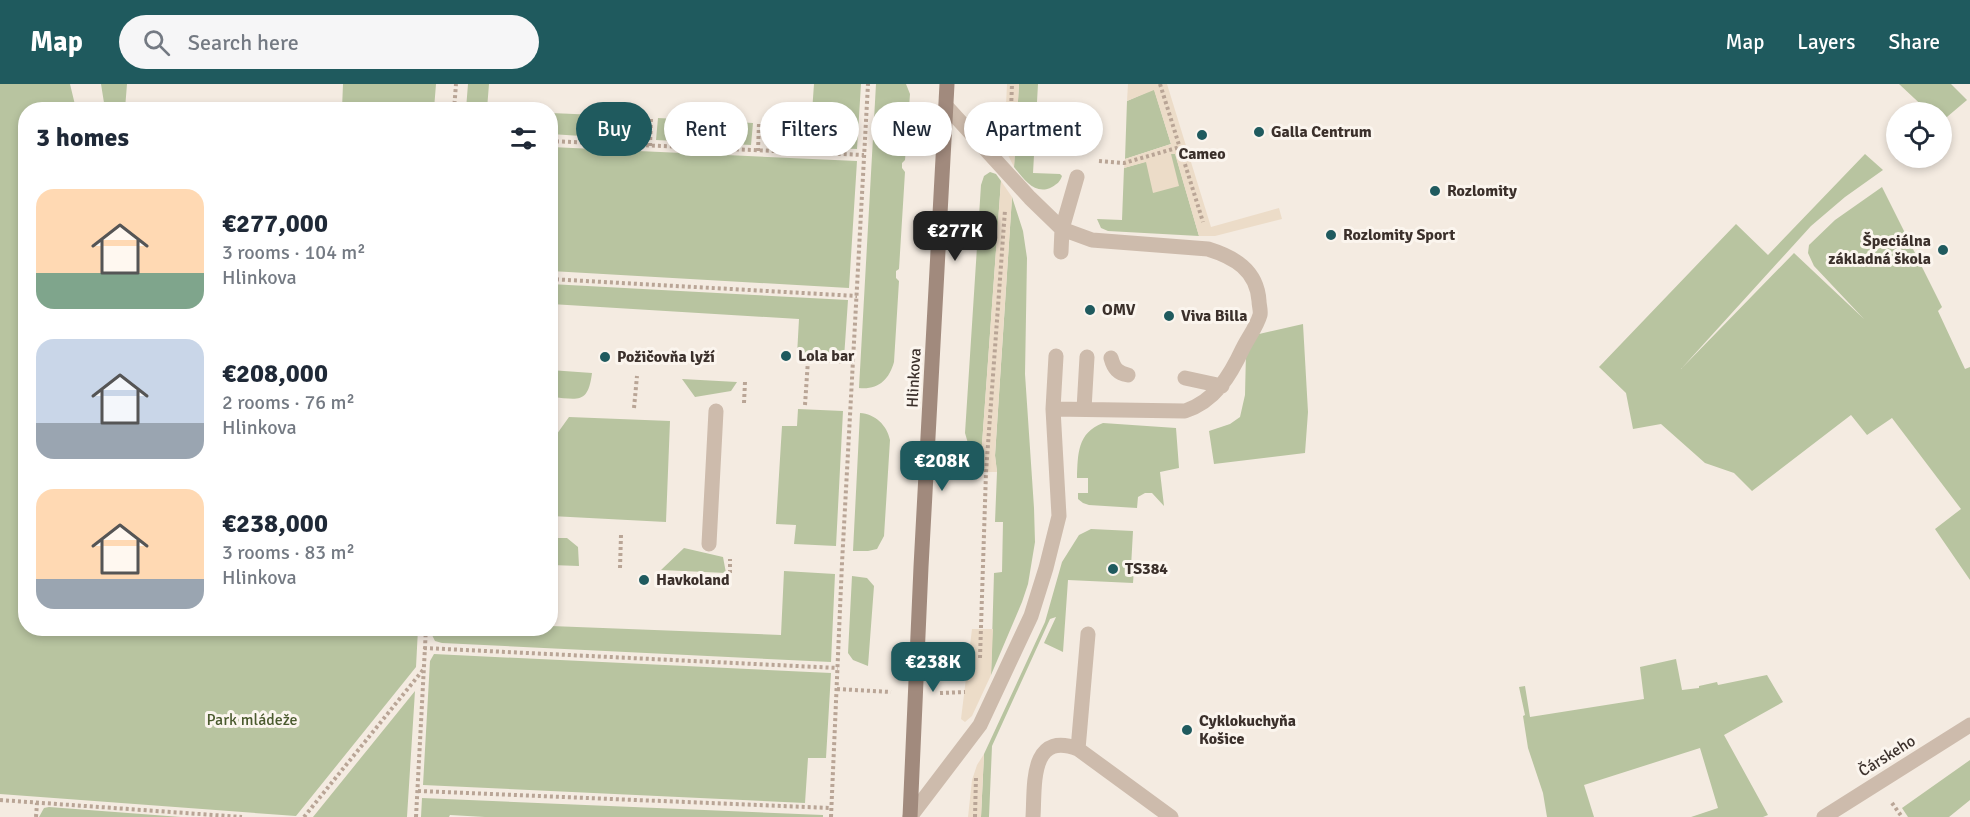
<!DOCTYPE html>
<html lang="en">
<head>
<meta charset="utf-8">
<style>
	:root { --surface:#fff; --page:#f6f6f7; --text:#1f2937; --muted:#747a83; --accent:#1f5a5e }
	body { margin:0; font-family:Signika,sans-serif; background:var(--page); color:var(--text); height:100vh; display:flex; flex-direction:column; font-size:22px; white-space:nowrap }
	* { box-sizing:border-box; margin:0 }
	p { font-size:20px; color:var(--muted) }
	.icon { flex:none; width:33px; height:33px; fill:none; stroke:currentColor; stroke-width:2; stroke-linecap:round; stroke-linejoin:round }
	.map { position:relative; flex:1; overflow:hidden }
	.drawer { position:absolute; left:18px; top:18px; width:540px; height:534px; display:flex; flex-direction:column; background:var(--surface); border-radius:24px; box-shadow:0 3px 9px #0003 }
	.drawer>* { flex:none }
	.top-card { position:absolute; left:576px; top:18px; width:570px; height:54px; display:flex; gap:12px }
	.controls { position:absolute; left:1886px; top:18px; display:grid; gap:12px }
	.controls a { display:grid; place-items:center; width:66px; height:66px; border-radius:50%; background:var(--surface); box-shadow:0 3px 9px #0003; font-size:30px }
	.price { position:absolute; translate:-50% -51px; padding:0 14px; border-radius:12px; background:var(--accent); color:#fff; font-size:20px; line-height:39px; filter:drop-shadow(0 2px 3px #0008) }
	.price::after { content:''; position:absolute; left:50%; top:36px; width:18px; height:14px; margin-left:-9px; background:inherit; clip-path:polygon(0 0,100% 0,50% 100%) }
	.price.current { background:#222; color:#fff }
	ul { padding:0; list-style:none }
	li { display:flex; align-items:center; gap:18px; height:150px; padding:0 18px }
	li span { display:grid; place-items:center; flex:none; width:168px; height:120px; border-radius:18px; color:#555 }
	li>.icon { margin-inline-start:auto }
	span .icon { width:72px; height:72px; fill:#fffc; stroke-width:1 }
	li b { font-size:26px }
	h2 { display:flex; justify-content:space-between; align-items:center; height:72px; padding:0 18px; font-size:26px }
	.pill { padding:0 21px; border-radius:27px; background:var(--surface); box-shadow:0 3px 9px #0003; font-size:21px; line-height:54px }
	.pill.current { background:var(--accent); color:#fff }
	header { display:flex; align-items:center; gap:36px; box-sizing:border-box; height:84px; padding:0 30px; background:var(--accent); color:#fff }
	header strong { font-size:28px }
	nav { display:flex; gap:33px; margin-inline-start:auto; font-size:21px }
	.search { width:420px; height:54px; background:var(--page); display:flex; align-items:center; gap:15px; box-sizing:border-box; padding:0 21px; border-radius:33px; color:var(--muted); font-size:22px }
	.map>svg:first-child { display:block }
</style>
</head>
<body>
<header>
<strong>Map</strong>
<div class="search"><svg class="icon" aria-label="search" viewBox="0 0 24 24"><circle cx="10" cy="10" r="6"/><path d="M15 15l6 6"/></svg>Search here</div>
<nav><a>Map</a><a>Layers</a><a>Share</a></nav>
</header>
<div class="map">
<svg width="1970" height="733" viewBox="0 0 1970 733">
	<rect width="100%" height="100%" fill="#f4ebe1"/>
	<!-- green -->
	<path fill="#b8c4a0" d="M 0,0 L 70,0 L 76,25 L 26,26 L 26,544 L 418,545 L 416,583 L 296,732 L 0,710 Z
		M 101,0 L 127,0 L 125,25 L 105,25 Z
		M 343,0 L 436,0 L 434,25 L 342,25 Z
		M 468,0 L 489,0 L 487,25 L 494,25 L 466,25 Z
		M 814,0 L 861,0 L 857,65 L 765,61 L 766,40 L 811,42 Z
		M 876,0 L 906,0 L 910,10 L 905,76 L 902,79 L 902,84 L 905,88 L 899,185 L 896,187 L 896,194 L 899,197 L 894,278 C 889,296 878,306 859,304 Z
		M 1019,0 L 1038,0 L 1033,89 L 1060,90 L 1062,92 C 1060,98 1057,100 1052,103 C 1035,112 1024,95 1014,83 Z
		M 1899,0 L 1951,0 L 1967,16 L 1941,38 L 1941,28 L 1929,28 Z
		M 1154,5 L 1171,60 L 1125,75 L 1127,17 Z
		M 551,29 L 644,33 L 642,56 L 551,50 Z
		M 658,34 L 753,39 L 751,61 L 656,56 Z
		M 551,63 L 857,77 L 849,204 L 551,187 Z
		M 1175,69 L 1199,152 L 1108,147 L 1101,144 L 1097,135 L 1122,136 L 1124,84 Z
		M 1865,70 L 1883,86 L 1845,113 L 1811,142 L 1681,285 L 1794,169 L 1864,235 L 1814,182 L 1808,169 L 1809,161 L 1835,136 L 1882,103 L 1942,223 L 1938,227 L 1965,285 L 1970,283 L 1970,496 L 1935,445 L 1961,425 L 1892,334 L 1867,351 L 1851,331 L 1752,407 L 1734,389 L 1705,379 L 1661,340 L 1633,345 L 1626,309 L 1599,283 L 1736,140 L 1768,171 Z
		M 990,88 L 996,90 L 1001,97 L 980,388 L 976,387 L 965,349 L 981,101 L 984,92 Z
		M 1012,113 L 1023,147 L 1027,174 L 1025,290 L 1034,424 L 1035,458 L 1028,500 L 1022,518 L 991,591 L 994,489 L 1002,488 L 1003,438 L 995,438 L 997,388 L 995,372 Z
		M 550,200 L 848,216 L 844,274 L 797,271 L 799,235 L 551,220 Z
		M 1303,240 L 1308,328 L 1305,369 L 1214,380 L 1209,347 L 1230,340 L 1240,333 L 1245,311 L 1246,268 L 1259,250 Z
		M 550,286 L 592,289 C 588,321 578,315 551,313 Z
		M 682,295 L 737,298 L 731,307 L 695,313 Z
		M 798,325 L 843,327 L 836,462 L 794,460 L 796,441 L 776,440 L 782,342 L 797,342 Z
		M 860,329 C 875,330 887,341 890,356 L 884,452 L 877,465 L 868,467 L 853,467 Z
		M 569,333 L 670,337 L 666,438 L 551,432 L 551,354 L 554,354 Z
		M 1103,339 L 1176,344 L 1179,384 L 1160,388 L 1164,422 L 1152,409 L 1145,409 L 1138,413 L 1137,424 L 1089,421 L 1083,419 L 1078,415 L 1078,409 L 1088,409 L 1088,394 L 1077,394 C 1078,370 1077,349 1103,339 Z
		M 1091,445 L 1133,447 L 1131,483 L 1134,486 L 1133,499 L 1068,496 L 1063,568 L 1044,559 L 1056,533 L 1050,535 L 992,662 L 989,733 L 981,733 L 984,670 L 1045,538 L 1062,478 L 1079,451 Z
		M 551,454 L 567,454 L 578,463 L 579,482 L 551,481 Z
		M 684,464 L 723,473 L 726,489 L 661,486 Z
		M 784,487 L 835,490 L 831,578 L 442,559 L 435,557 L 432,551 L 432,545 L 550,544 L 551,542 L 781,551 Z
		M 852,492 L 867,494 L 874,502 L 868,582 L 853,576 L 848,569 Z
		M 434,570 L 831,589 L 826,674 L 808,674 L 805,719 L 423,701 L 430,577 Z
		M 1676,575 L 1682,606 L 1699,604 L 1699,602 L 1717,598 L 1718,601 L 1767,591 L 1783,618 L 1724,651 L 1768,731 L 1763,733 L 1691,733 L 1718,724 L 1700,664 L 1584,701 L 1594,733 L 1547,733 L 1543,709 L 1528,664 L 1523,632 L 1525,631 L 1519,603 L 1525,602 L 1530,633 L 1644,615 L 1640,583 Z
		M 415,607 L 407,733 L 313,733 Z
		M 1970,676 L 1970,716 L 1949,733 L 1908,733 L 1902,724 Z
		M 422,714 L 823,731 L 823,733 L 485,733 L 450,731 L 449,733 L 421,733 Z
		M 49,723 L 181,733 L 39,733 L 44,724 Z"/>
	<!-- plaza -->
	<path fill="#ecdcc8" d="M 1007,0 L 1019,0 L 1014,83 L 1004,63 Z
		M 1128,0 L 1167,0 L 1211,143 L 1279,124 L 1282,135 L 1215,152 L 1199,152 L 1175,70 L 1171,70 L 1179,102 L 1153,109 L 1146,78 L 1124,84 L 1125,75 L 1171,60 L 1154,6 L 1127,17 Z
		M 1001,97 L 1012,113 L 995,371 L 997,388 L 980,388 Z
		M 972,545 L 993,545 L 991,591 L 972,632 L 965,638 L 961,635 Z
		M 984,670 L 981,733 L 968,733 L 972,696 L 977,681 Z"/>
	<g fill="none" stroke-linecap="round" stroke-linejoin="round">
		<!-- path -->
		<path stroke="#b9a596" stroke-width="4" stroke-dasharray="3 3" stroke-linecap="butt" d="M 1160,0 L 1203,138
			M 454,26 L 456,0
			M 1010,53 L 1012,0
			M 550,57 L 864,71
			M 650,62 L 651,34
			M 758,67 L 759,39
			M 1099,77 L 1124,79 L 1180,63
			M 550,195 L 857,212
			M 797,275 L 853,278
			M 744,319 L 745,298
			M 805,321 L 808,276
			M 634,324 L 637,292
			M 620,484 L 621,451
			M 730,489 L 730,475
			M 424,564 L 838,584
			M 980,574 L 986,388 L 1005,126
			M 837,605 L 891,608
			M 940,609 L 965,608
			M 418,707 L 831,724
			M 0,716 L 242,733
			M 1892,719 L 1902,733
			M 36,733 L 37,719
			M 304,733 L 423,586
			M 416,733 L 426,544
			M 831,733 L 842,479 L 868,0
			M 975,733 L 976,692"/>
		<!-- lane -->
		<path stroke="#cdbbac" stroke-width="15" d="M 946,22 L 1030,114 L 1062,145 L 1092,156 L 1208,165 C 1234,173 1257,186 1259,217 C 1259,221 1261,227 1260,231 C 1257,242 1248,254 1243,264 C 1230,292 1215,317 1185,327 L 1053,325
			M 1061,168 L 1062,145 L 1077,93
			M 1111,274 C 1114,285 1118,289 1128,291
			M 1185,294 L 1222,302
			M 1084,325 L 1087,273
			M 709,460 L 716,327
			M 1088,550 L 1078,665 L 1171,733
			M 910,733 L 980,641 L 1031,532 L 1046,484 L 1059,432 L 1053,325 L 1056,272
			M 1033,733 C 1035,703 1029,646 1078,665"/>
		<!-- street -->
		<path stroke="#cdbbac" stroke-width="15" d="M 1824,733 L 1970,641"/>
		<!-- secondary -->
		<path stroke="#a18a7d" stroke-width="15" d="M 910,733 L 921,483 L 947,0"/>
	</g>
	<!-- markers -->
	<g fill="#1f5a5e" stroke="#fbf5ee" stroke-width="2">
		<circle cx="1259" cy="48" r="6"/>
		<circle cx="1202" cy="51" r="6"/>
		<circle cx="1435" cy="107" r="6"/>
		<circle cx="1331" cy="151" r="6"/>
		<circle cx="1943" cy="166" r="6"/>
		<circle cx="1090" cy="226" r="6"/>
		<circle cx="1169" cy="232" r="6"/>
		<circle cx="786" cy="272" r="6"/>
		<circle cx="605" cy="273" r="6"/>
		<circle cx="1113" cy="485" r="6"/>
		<circle cx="644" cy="496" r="6"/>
		<circle cx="1187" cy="646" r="6"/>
	</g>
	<g text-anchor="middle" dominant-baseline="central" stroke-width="6" stroke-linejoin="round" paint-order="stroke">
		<!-- poi labels -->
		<g font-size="16" font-weight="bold" fill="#3b302b" stroke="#fbf5ee" text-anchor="start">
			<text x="1271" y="48">Galla Centrum</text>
			<text x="1202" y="70" text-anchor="middle">Cameo</text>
			<text x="1447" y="107">Rozlomity</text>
			<text x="1343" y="151">Rozlomity Sport</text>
			<text x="1931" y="157" text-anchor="end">Špeciálna<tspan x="1931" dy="18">základná škola</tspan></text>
			<text x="1102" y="226">OMV</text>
			<text x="1181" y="232">Viva Billa</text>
			<text x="798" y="272">Lola bar</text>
			<text x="617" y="273">Požičovňa lyží</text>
			<text x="1125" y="485">TS384</text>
			<text x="656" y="496">Havkoland</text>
			<text x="1199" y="637">Cyklokuchyňa<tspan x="1199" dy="18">Košice</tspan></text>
		</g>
		<!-- street labels -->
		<g font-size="16" fill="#3b302b" stroke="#fbf5ee">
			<text transform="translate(914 294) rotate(-87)">Hlinkova</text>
			<text transform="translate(1887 672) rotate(-32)">Čárskeho</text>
		</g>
		<!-- park labels -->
		<g font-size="16" fill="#4a5a2e" stroke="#fbf5ee">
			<text x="252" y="636">Park mládeže</text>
		</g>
	</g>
</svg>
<div class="controls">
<a><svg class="icon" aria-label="locate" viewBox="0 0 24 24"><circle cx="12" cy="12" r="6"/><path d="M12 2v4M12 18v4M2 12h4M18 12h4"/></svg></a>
</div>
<b class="price current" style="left:955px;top:178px">€277K</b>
<b class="price" style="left:942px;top:408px">€208K</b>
<b class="price" style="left:933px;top:609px">€238K</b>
<div class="top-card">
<a class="pill current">Buy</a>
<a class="pill">Rent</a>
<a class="pill">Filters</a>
<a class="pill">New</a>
<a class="pill">Apartment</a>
</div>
<section class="drawer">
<h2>3 homes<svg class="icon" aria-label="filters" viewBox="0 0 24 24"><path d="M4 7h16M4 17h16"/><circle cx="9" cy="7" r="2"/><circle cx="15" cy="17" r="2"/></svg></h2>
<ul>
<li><span style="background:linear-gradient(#ffd9b3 70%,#7fa58c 0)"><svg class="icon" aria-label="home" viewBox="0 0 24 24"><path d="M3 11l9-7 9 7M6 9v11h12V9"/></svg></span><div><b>€277,000</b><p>3 rooms · 104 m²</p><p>Hlinkova</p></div></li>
<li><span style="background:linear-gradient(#c9d6e8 70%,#9aa5b1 0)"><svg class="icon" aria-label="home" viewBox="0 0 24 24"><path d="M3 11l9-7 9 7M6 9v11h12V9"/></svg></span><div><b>€208,000</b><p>2 rooms · 76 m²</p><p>Hlinkova</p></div></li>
<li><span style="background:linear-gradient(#ffd9b3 75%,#9aa5b1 0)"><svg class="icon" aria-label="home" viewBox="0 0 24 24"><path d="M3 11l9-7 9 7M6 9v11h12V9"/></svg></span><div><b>€238,000</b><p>3 rooms · 83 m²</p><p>Hlinkova</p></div></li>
</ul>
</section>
</div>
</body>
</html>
